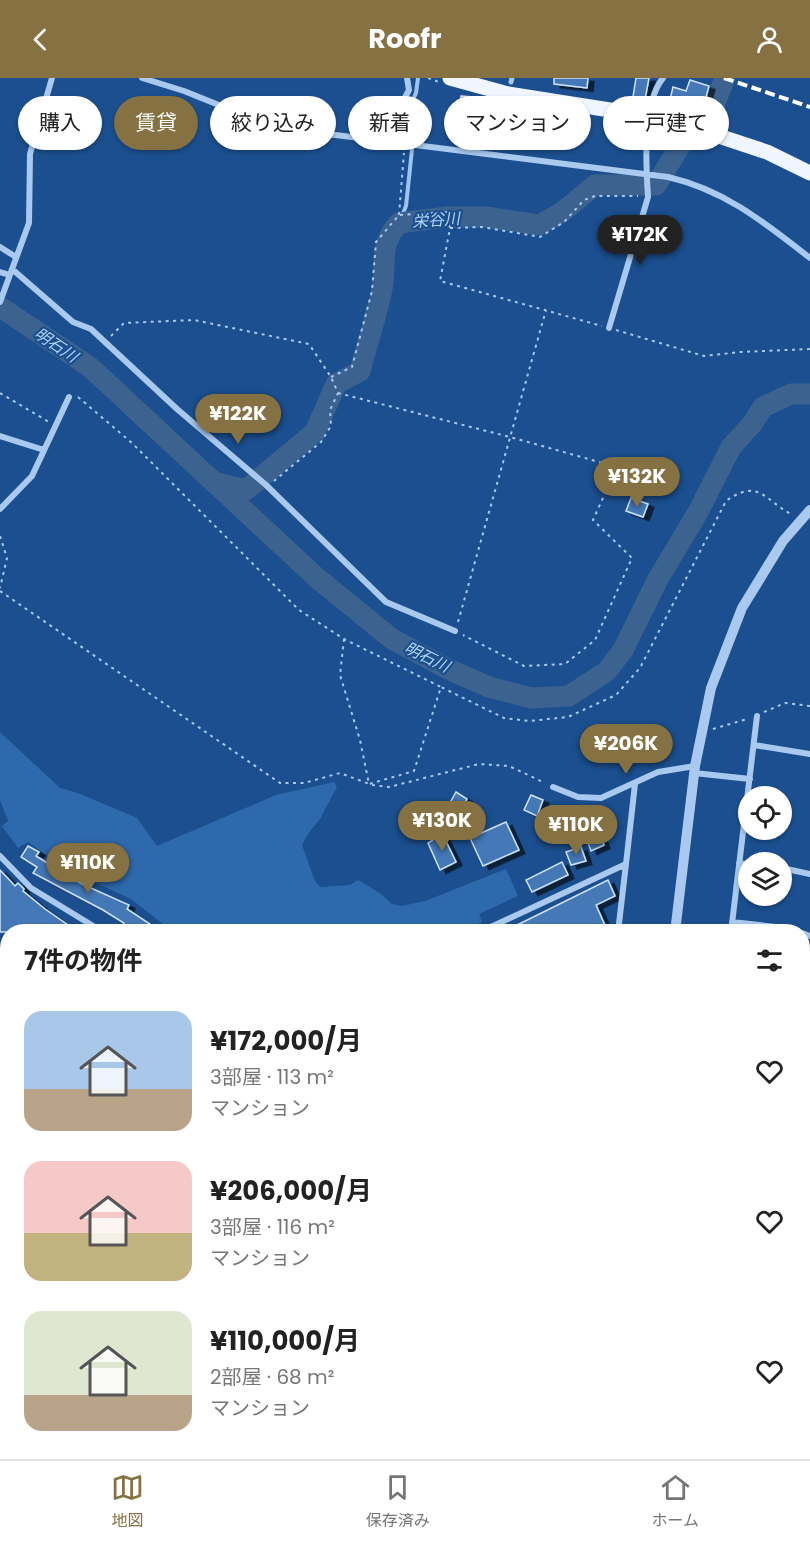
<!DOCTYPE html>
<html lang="ja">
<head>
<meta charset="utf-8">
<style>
	:root { --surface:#fff; --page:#f6f6f6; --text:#222; --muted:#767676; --line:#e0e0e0; --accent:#857141 }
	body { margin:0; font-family:Poppins,"Noto Sans JP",sans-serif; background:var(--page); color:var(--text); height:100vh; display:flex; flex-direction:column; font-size:22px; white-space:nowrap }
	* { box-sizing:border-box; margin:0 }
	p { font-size:20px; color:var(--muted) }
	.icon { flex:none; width:33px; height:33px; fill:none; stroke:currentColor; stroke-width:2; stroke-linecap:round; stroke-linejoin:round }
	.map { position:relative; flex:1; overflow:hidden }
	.panel { position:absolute; left:0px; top:846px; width:810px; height:536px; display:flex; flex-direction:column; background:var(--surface); border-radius:24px 24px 0 0; box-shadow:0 2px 4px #0004 }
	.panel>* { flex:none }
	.guide { position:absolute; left:18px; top:18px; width:774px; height:54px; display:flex; gap:12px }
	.fabs { position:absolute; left:738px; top:708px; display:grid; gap:12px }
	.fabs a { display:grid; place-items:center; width:54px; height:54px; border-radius:50%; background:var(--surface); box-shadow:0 2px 4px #0004; font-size:30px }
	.price { position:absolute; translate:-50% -51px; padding:0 14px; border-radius:21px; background:var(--accent); color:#fff; font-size:20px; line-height:39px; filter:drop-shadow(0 2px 3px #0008) }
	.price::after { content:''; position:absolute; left:50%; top:36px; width:18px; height:14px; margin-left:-9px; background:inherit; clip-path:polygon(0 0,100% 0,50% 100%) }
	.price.active { background:#222; color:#fff }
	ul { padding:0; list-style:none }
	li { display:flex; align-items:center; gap:18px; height:150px; padding:0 24px }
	li span { display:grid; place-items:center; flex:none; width:168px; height:120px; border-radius:18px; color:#555 }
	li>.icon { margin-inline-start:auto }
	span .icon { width:72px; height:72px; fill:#fffc; stroke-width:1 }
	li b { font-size:26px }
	h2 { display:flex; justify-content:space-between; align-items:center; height:72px; padding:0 24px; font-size:26px }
	.tag { padding:0 21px; border-radius:27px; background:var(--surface); box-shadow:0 2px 4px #0004; font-size:21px; line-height:54px }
	.tag.active { background:var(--accent); color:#fff }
	header { display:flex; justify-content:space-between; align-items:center; height:78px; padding:0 24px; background:var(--accent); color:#fff; font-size:27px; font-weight:700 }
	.tab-bar { display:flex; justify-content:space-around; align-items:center; height:84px; border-top:2px solid var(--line); background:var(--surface); font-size:16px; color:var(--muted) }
	.tab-bar a { display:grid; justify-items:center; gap:3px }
	.tab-bar .active { color:var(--accent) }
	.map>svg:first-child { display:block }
</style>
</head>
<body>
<header><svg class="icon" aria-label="back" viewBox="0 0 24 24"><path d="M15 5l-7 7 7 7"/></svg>Roofr<svg class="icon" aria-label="person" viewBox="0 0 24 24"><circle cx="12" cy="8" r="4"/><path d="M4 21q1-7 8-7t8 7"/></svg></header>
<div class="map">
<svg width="810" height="1381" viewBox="0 0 810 1381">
	<defs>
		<filter id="shadow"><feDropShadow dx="6" dy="3.5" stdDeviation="0" flood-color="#0009"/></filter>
	</defs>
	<rect width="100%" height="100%" fill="#1b4f8f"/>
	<!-- green -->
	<path fill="#2e69ad" d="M 0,654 L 60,710 L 78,715 L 137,740 L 157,768 L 276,717 L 334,704 L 337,709 L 320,741 L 308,756 L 302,767 L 315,803 L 320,809 L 350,807 L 358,802 L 380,815 L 392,826 L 402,828 L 425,823 L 506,791 L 518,818 L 479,836 L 482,844 L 462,853 L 172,853 L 131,821 L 67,792 L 28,764 L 18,770 L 2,748 L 8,743 L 0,722 Z
		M 7,1007 L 7,1065 L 0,1056 L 0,1012 Z
		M 810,1368 L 810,1381 L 781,1381 L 796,1374 L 802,1374 L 803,1371 Z"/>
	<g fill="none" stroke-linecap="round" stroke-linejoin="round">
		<!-- stream -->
		<path stroke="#9cc4f0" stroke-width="4" d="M 399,145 L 406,128 L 413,62 L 406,53 L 406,37 L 416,15 L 418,0"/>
		<!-- river -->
		<path stroke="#3c6290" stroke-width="21" d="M 0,229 L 90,289 L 317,500 L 392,561 L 450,592 L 489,609 L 531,620 L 569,618 L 607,593 L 623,572 L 658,501 L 698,434 L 731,369 L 752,346 L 763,329 L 791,316 L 810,316
			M 214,404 L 246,412 L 315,354 L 336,306 L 360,293 C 367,267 375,242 381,216 C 388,188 377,168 399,145 L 447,139 L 486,139 L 539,147 L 561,135 L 595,107 L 656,107 L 687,57 L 710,37 L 725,0"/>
	</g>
	<!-- building -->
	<path fill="#4478b7" stroke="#cfe3fa" stroke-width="1.5" filter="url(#shadow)" d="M 554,0 L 588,0 L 587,10 L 554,6 Z
		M 636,0 L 649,0 L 644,27 L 632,25 Z
		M 690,2 L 709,8 L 702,34 L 669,26 L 673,9 L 686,13 Z
		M 461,18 L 486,20 L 484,37 L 459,35 Z
		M 631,420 L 648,426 L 643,439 L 626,433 Z
		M 456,714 L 467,721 L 458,737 L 447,730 Z
		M 531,717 L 543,722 L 537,738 L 524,732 Z
		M 506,744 L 519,772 L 483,788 L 470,760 Z
		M 598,752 L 604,767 L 591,773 L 585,757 Z
		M 442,755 L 456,784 L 440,792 L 428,765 L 433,762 L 432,760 Z
		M 28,768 L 39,774 L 36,778 L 82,806 L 129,827 L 127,831 L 162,854 L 133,854 L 123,848 L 124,845 L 103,832 L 33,795 L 37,789 L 21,779 Z
		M 581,769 L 586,783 L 571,787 L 566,774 Z
		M 562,784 L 568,797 L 532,814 L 526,802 Z
		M 0,792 L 15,808 L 18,805 L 24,811 L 23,813 L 45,831 L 78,854 L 0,854 Z
		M 608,802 L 615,818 L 596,827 L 608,854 L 503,854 Z"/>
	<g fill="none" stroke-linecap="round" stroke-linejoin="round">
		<!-- path -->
		<path stroke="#a9c9ee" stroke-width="2" stroke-dasharray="3 4.5" stroke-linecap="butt" d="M 428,0 L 439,4
			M 399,137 L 404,75
			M 450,150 L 481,149 L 540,159 L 564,144 L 584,122 L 595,118 L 638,118
			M 616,252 L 704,278 L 740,274 L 810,271
			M 111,258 L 124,245 L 194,242 L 309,266 L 331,299 L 338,315 L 330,332 L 331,348 L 321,364 L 274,403
			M 331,299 L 352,289 L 372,213 L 376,164 L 399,137 L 447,134 L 450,150 L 440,203 L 602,248
			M 0,315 L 49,344
			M 338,315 L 510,359 L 617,389 L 593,442 L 632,480 L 595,562 L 565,586 L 524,588 L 463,557
			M 78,319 L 132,365 L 299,532 L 344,561 L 441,609
			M 0,458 L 7,480 L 0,510
			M 0,513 L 280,705 L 304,705 L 340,695 L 372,707 L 389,709 L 479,686 L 509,688 L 545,705
			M 458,544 L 546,232
			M 344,561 L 340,597 L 360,662 L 369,706 L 414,693 L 441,609 L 504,640 L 529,643 L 568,639 L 616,617 L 640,590 L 726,423 C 760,399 764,423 793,437
			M 764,634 L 785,625 L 810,628
			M 713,651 L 747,641
			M 802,1365 L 810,1361
			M 756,1374 L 759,1381
			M 768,1381 L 783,1374"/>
		<!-- pedestrian -->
		<path stroke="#a9c9ee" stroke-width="5" d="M 511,4 L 512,0
			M 320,1374 L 323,1381"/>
		<!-- minor -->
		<path stroke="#a9c9ee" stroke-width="6" d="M 142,0 L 184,13 L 256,42 L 296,52 L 668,99 C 725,112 765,145 810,180
			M 402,66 L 396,36 L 409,12 L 407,0
			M 0,169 L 16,179
			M 12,191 L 73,244 L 91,251 L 177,331 L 266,407 L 386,524 L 455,553
			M 0,194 L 10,197
			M 0,224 L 29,145 L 30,76 L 52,0
			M 609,250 L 648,119 C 646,88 642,25 663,0
			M 0,358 L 44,372
			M 0,431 L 32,398 L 69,319
			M 754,667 L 810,676
			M 694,695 L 750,701
			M 553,709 L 578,719 L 601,720 L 658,694 L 695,688
			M 0,778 L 31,810 L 103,854
			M 739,785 L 748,786
			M 782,790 L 810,796
			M 732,844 L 785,850 L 797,854
			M 480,854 L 626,786 L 635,706
			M 618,854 L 626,786
			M 731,854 L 757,638
			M 802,855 L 810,858
			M 802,920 L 810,922
			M 0,947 L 8,951
			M 802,967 L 810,970
			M 0,1004 L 8,999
			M 802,1015 L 810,1019
			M 802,1035 L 810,1032
			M 0,1092 L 8,1087
			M 802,1105 L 810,1102
			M 802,1173 L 810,1169
			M 0,1185 L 8,1178
			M 0,1236 L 8,1242
			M 802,1245 L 810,1242
			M 802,1315 L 810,1311
			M 264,1374 L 267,1381
			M 376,1374 L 379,1381
			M 634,1374 L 637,1381
			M 76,1381 L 78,1374
			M 83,1381 L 98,1374
			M 463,1381 L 479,1374"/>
		<!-- tertiary -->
		<path stroke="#a9c9ee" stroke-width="10" d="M 675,854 L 695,688 L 711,610 L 742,530 L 783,463 L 810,432
			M 0,885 L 8,890
			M 0,1344 L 8,1311
			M 697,1374 L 700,1381"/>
		<!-- primary -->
		<path stroke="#f0f6ff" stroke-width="15" d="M 450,0 L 508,16 L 667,41 L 767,74 L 810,95"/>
		<!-- rail -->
		<path stroke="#fff" stroke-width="4" stroke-dasharray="10 4.5" stroke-linecap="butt" d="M 724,0 L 810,29"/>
	</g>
	<g text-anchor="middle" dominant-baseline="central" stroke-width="4.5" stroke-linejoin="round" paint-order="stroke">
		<!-- water labels -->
		<g font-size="16" font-style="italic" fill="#b5d3f5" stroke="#1b4f8f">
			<text transform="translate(436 142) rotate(-4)">栄谷川</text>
			<text transform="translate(56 267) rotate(34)">明石川</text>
			<text transform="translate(427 579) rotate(26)">明石川</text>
		</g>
	</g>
</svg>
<div class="fabs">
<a><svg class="icon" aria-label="locate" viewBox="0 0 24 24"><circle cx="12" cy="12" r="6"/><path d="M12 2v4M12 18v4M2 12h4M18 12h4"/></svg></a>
<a><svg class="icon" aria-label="layers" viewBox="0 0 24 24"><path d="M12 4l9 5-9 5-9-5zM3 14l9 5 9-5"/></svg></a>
</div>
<b class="price active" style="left:640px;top:188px">¥172K</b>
<b class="price" style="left:238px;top:367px">¥122K</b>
<b class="price" style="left:637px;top:430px">¥132K</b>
<b class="price" style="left:626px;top:697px">¥206K</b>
<b class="price" style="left:442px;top:774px">¥130K</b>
<b class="price" style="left:576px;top:778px">¥110K</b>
<b class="price" style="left:88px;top:816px">¥110K</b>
<div class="guide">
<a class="tag">購入</a>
<a class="tag active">賃貸</a>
<a class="tag">絞り込み</a>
<a class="tag">新着</a>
<a class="tag">マンション</a>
<a class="tag">一戸建て</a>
</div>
<section class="panel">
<h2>7件の物件<svg class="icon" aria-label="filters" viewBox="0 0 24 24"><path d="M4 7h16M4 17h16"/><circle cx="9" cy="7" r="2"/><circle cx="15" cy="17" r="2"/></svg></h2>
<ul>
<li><span style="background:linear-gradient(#a9c7e8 65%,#b9a48a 0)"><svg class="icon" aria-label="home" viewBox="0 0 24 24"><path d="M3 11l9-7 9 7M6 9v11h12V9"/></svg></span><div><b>¥172,000/月</b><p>3部屋 · 113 m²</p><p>マンション</p></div><svg class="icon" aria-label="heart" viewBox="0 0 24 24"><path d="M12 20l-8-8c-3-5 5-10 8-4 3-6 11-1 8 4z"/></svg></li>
<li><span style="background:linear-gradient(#f6c9c9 60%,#c2b280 0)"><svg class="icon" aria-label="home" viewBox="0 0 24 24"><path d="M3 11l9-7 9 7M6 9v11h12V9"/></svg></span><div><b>¥206,000/月</b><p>3部屋 · 116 m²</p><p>マンション</p></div><svg class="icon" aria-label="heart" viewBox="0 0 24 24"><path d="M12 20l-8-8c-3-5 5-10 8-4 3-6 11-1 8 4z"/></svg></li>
<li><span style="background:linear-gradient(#dfe7d0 70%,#b9a48a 0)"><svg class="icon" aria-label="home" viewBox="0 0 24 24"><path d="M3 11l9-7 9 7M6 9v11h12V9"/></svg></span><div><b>¥110,000/月</b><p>2部屋 · 68 m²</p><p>マンション</p></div><svg class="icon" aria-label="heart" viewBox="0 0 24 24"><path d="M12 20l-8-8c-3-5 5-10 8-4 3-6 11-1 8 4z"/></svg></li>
</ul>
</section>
</div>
<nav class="tab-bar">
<a class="active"><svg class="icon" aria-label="map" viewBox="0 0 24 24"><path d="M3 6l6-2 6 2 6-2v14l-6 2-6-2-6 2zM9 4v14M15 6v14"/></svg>地図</a>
<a><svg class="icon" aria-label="saved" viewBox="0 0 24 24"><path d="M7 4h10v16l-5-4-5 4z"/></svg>保存済み</a>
<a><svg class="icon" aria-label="home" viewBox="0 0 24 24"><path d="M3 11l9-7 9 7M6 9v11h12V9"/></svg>ホーム</a>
</nav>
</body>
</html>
